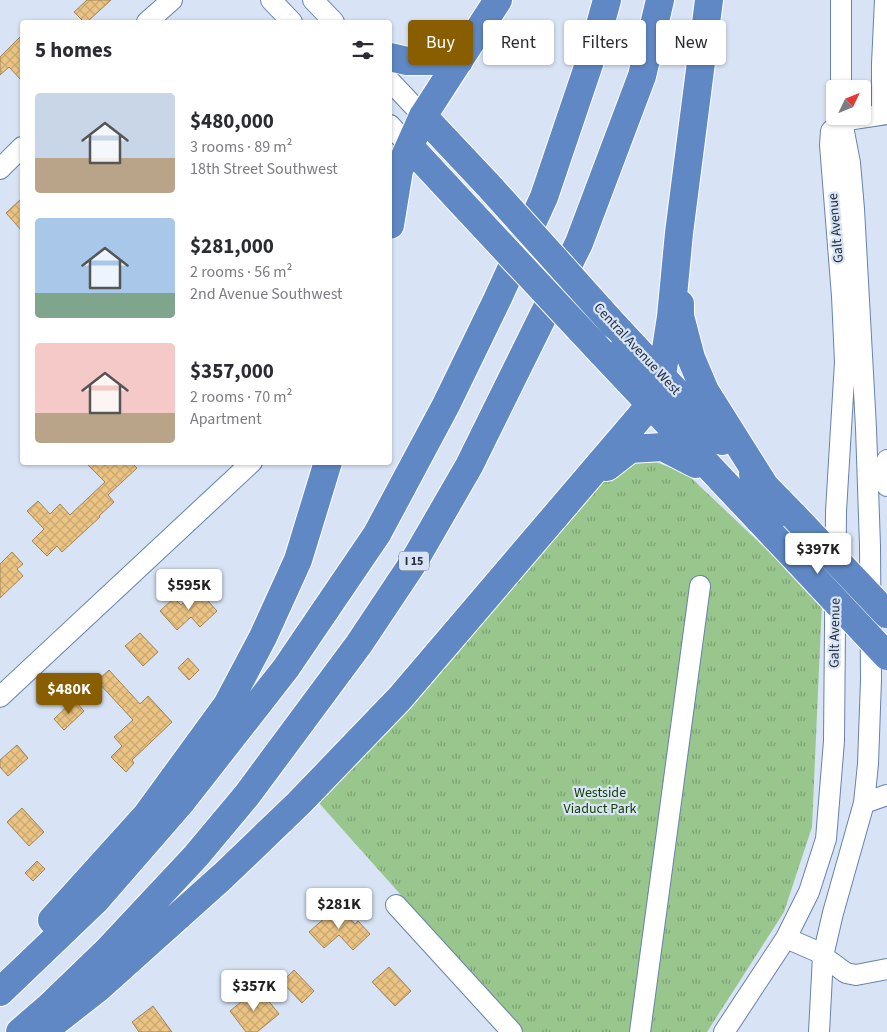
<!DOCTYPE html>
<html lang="en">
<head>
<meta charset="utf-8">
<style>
	:root { --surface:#fff; --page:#f7f7f7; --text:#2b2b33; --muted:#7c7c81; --accent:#885e00 }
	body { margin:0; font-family:"Source Sans 3",sans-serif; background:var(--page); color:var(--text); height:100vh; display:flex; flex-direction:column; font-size:19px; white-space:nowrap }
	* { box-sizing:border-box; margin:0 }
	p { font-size:16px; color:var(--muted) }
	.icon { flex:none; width:28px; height:28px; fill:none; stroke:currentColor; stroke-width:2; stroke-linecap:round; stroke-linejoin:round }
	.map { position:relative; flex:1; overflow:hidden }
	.side { position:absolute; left:20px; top:20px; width:372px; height:445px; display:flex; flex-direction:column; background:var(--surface); border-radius:5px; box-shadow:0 1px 4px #0004 }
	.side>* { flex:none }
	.guide { position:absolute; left:408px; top:20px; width:404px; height:45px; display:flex; gap:10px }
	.needle { width:32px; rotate:47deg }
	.tools { position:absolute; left:826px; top:80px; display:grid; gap:10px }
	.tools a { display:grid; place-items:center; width:45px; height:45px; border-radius:5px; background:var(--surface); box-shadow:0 1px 4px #0004; font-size:25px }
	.price { position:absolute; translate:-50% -42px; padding:0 11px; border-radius:5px; background:#fff; color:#222; font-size:16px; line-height:32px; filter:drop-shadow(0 1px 2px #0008) }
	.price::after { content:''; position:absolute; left:50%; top:30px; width:15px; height:11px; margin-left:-8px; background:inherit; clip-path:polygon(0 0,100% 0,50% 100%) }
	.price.active { background:var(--accent); color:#fff }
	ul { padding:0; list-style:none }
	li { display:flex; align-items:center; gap:15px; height:125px; padding:0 15px }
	li span { display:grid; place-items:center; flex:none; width:140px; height:100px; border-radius:5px; color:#555 }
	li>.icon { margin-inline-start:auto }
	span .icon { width:60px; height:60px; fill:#fffc; stroke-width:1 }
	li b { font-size:21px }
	h2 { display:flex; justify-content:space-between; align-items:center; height:60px; padding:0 15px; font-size:21px }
	.tag { padding:0 18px; border-radius:5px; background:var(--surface); box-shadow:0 1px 4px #0004; font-size:18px; line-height:45px }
	.tag.active { background:var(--accent); color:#fff }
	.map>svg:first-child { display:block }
</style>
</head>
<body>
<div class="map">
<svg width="887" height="1032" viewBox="0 0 887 1032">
	<defs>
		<pattern id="park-tufts" width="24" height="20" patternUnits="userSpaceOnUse" patternTransform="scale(1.25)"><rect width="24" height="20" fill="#99c68c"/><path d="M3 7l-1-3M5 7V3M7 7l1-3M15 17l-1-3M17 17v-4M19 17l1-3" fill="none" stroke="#7da174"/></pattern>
		<pattern id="building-cross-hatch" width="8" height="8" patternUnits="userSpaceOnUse" patternTransform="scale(1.25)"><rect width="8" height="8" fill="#ebc382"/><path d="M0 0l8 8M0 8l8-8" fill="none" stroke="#c9a872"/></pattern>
	</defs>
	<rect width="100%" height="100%" fill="#d8e4f6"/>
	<!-- park -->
	<path fill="url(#park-tufts)" d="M 646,458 L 687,474 L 822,602 L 812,827 L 784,912 L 707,1032 L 523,1032 L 319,803 L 611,470 Z"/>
	<!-- building -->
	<path fill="url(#building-cross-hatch)" stroke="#a08457" d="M 87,0 L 111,0 L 87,22 L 84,22 L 74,12 Z
		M 22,35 L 22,81 L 9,67 L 0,75 L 0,57 Z
		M 22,198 L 22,231 L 6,213 Z
		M 85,462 L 131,462 L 137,468 L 108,495 L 114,502 L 99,516 L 100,517 L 62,552 L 57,546 L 47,556 L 32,541 L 44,529 L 27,511 L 38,501 L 50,514 L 60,504 L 70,515 L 105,482 Z
		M 12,552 L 23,564 L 17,569 L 23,576 L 0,598 L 0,564 Z
		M 198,590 L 217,611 L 200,627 L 191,617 L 177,630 L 160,611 L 174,598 L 181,605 Z
		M 140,633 L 158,652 L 143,666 L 125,646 Z
		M 188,658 L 199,670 L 189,680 L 178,668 Z
		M 109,670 L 140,704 L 148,696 L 172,722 L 132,760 L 134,763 L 126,772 L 111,757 L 122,746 L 114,737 L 133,720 L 97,681 Z
		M 74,700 L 84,711 L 64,730 L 54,719 Z
		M 17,745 L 28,758 L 8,776 L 0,767 L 0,760 Z
		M 22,808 L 44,832 L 29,846 L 7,822 Z
		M 37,861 L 45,869 L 33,881 L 25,873 Z
		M 338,906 L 355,924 L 358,921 L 370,934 L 353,950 L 339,935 L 324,948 L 309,932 Z
		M 389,967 L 411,991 L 395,1006 L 372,982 Z
		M 294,970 L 314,991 L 302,1003 L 282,982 Z
		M 258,988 L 279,1014 L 257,1032 L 246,1032 L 230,1011 Z
		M 153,1006 L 172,1032 L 139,1032 L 132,1022 Z"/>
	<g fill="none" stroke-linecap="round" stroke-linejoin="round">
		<defs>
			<path id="minor" d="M 271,0 L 292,22
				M 313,0 L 334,22
				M 147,22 L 172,0
				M 390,81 L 423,116
				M 841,89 L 841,0
				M 882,114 L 882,64 L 885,0
				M 390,125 L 410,147
				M 0,169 L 22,147
				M 887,460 L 885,465 L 887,486
				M 0,697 L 252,462
				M 864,803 L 887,795
				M 396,905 L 512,1032
				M 786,938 L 816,951 L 846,973 L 856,975 L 887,969
				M 640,1032 L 700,586
				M 724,1032 L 786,938 L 809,892 L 826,839 L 834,741 L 836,511 L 845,362 L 842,296 L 830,145 L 831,131 L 841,121 L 887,114
				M 819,1032 L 823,956 L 833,913 L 864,803 L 868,764 L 871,680 L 870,546 L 866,428 L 854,209 L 850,163 L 841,116"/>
			<path id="highway" d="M 390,57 L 407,61 L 459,61
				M 423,116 L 488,185
				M 410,147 L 462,203
				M 390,225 L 399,170 L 423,116 L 498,0
				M 680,304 L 680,316 L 691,358 L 705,391 L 766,488
				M 614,325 L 722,441
				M 601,352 L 799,562
				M 607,467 L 630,449 L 663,447 L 696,464
				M 753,474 L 794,516
				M 52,920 L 146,816 L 227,705 L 263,637 L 298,560 L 328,462
				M 0,992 L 95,901 L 182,801 L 286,668 L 377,534 L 446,405 L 497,300 L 544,197 L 590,61 L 607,0
				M 20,1032 L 50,1006 L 108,950 L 196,856 L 247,795 L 359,644 L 413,563 L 469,466 L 579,243 L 642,76 L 660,0
				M 42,1032 L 97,989 L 223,876 L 299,803 L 400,698 L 650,405 L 662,375 L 671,317 L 679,233 L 709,0"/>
		</defs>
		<!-- minor casing -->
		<use href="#minor" stroke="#6782ab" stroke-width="22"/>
		<!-- highway casing -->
		<use href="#highway" stroke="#fff" stroke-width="30"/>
		<!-- minor -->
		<use href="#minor" stroke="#fff" stroke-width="20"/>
		<!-- highway -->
		<use href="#highway" stroke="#6088c4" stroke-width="28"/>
		<defs>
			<path id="highway-bridge" d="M 488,185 L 614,325
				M 462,203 L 601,352
				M 794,516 L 887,614
				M 799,562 L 887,656"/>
		</defs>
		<!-- highway-bridge casing -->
		<use href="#highway-bridge" stroke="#fff" stroke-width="30" stroke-linecap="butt"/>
		<!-- highway-bridge -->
		<use href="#highway-bridge" stroke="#6088c4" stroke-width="28"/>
	</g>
	<g text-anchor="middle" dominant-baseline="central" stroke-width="4.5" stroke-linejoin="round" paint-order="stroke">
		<!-- shield labels -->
		<rect fill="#d8e4f6" stroke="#5b6677" stroke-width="1" x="399" y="551.5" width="30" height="19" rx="4"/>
		<g font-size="12" font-weight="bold" fill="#253041">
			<text x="414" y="561">I 15</text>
		</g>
		<!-- street labels -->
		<g font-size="14" fill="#253041" stroke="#d8e4f6">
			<text transform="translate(836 228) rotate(-95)">Galt Avenue</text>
			<text transform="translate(637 349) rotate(47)">Central Avenue West</text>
			<text transform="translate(835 633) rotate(-89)">Galt Avenue</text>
		</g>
		<!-- park labels -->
		<g font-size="14" fill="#164104" stroke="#d8e4f6">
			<text x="600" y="793">Westside<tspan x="600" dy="16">Viaduct Park</tspan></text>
		</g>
	</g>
</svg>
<div class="tools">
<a><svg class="needle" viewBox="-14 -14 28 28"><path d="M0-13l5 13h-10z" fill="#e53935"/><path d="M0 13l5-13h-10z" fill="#7c7c81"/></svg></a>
</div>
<b class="price" style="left:818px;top:575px">$397K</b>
<b class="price" style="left:189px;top:611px">$595K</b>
<b class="price active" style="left:69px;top:715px">$480K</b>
<b class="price" style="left:339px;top:930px">$281K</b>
<b class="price" style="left:254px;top:1012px">$357K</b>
<div class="guide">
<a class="tag active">Buy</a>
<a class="tag">Rent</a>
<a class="tag">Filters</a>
<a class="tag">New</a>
</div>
<section class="side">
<h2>5 homes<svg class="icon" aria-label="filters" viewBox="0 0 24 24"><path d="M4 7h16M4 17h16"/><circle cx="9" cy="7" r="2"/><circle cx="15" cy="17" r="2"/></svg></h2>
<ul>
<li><span style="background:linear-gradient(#c9d6e8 65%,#b9a48a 0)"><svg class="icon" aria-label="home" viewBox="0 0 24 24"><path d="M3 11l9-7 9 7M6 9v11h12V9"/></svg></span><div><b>$480,000</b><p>3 rooms · 89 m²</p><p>18th Street Southwest</p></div></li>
<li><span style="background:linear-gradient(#a9c7e8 75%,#7fa58c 0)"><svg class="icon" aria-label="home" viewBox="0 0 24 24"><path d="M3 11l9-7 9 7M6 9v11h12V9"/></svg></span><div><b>$281,000</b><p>2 rooms · 56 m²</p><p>2nd Avenue Southwest</p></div></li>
<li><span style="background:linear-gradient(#f6c9c9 70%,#b9a48a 0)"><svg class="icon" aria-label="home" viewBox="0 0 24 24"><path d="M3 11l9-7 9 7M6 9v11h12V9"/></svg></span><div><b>$357,000</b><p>2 rooms · 70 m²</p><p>Apartment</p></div></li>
</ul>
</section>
</div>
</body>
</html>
